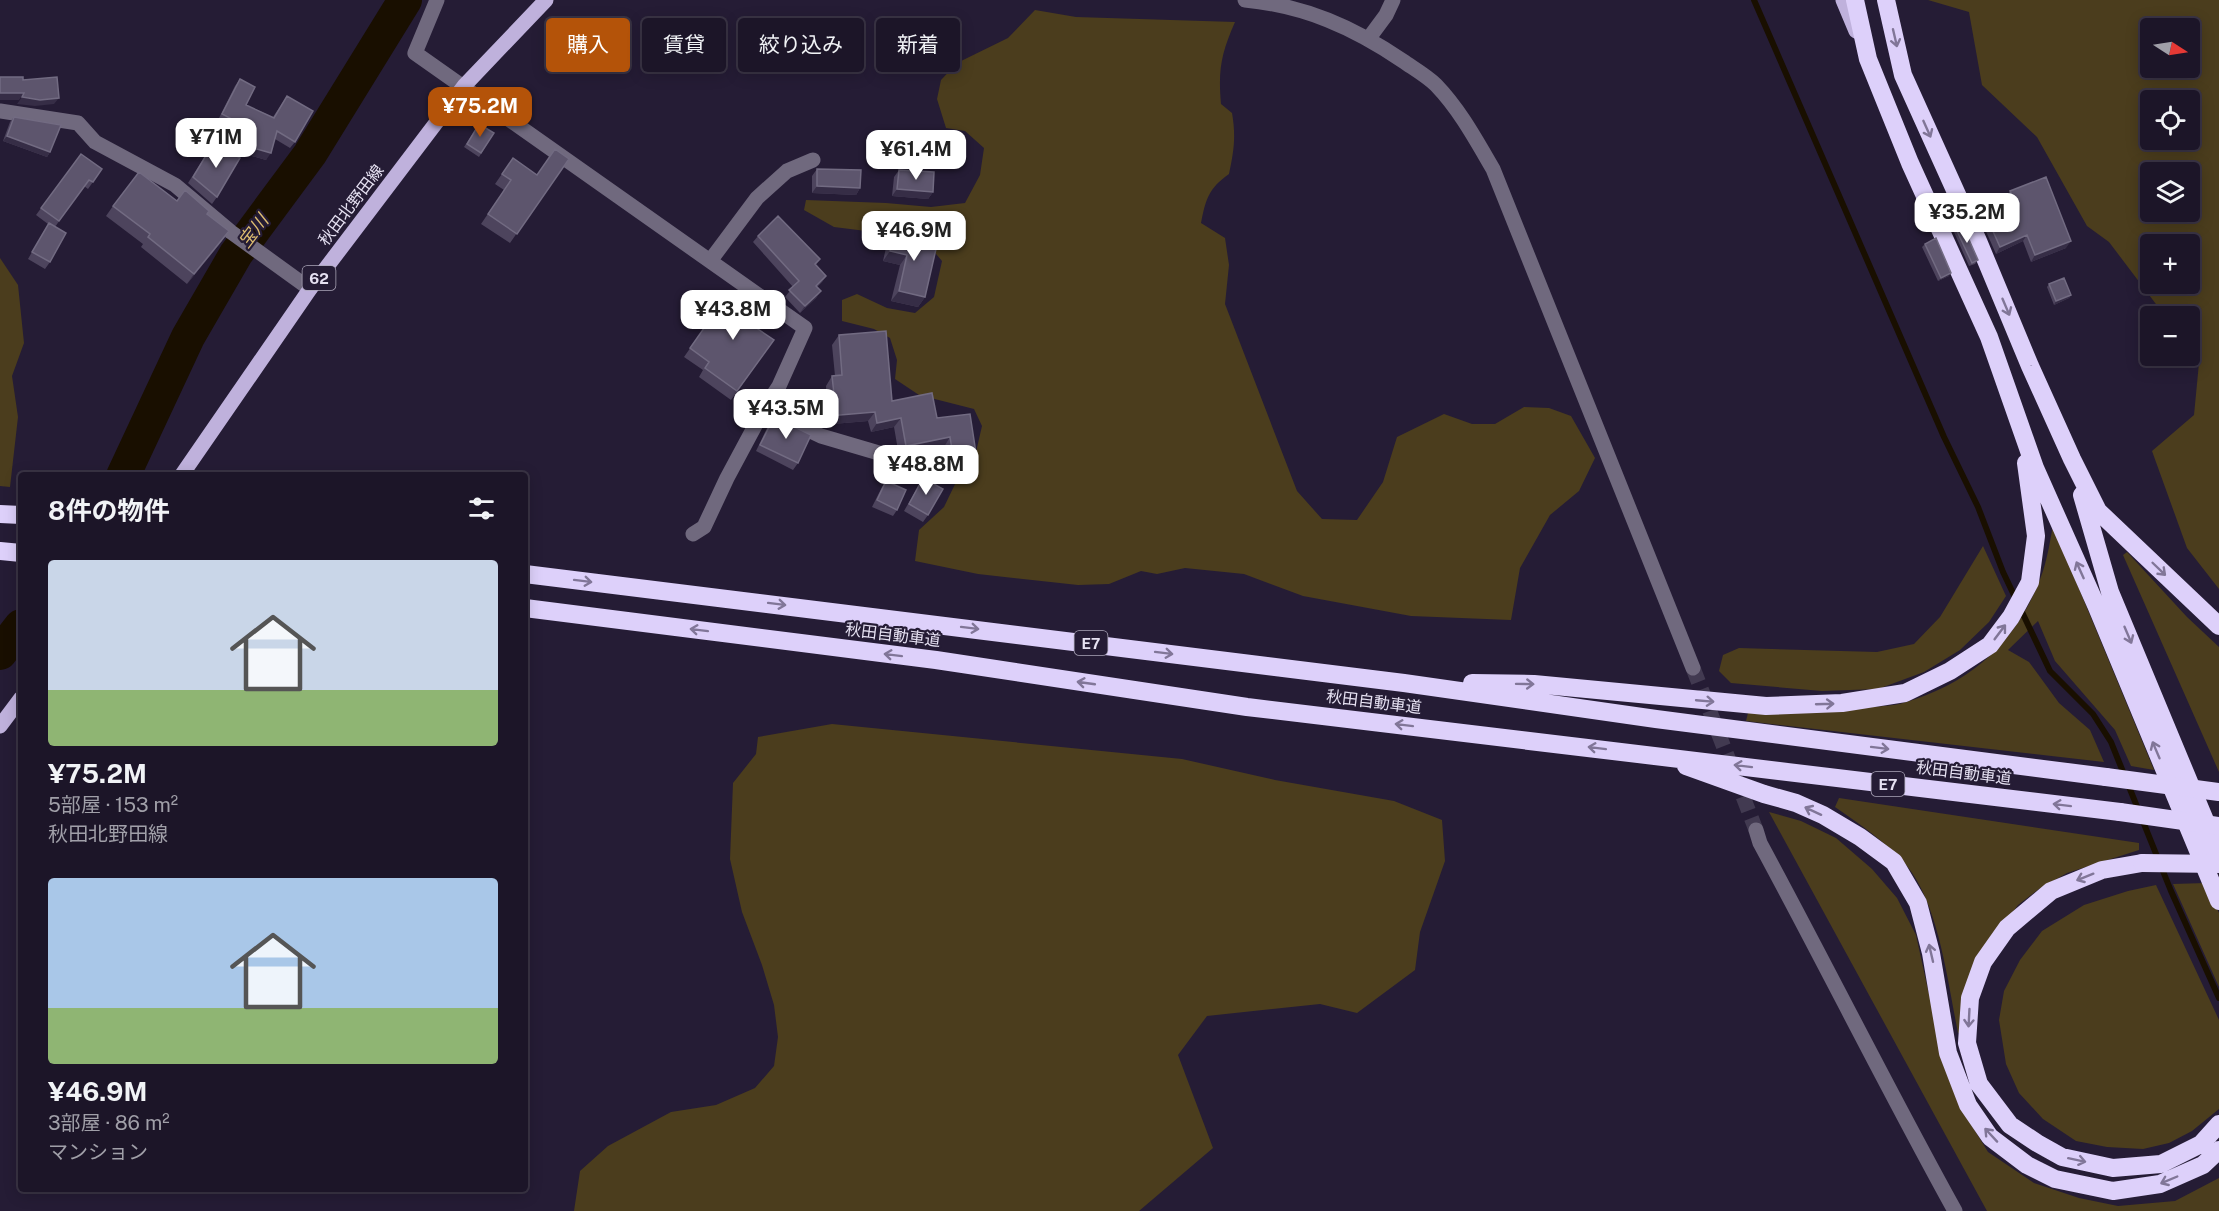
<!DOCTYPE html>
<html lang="ja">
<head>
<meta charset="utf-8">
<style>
	:root { --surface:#1c1528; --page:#292234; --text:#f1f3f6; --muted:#a09fa8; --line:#3a3445; --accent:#b45309 }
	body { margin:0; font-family:"Public Sans","Noto Sans JP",sans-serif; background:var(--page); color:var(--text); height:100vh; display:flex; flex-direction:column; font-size:22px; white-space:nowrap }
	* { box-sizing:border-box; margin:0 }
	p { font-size:20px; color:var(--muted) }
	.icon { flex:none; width:33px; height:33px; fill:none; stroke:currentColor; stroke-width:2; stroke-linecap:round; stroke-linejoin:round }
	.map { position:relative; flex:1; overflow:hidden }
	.drawer { position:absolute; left:18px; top:472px; width:510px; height:720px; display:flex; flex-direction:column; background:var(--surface); border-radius:6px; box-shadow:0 3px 15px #0003,0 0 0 2px var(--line) }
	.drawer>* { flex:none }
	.banner { position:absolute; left:546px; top:18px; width:570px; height:54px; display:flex; gap:12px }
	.needle { width:39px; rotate:102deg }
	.buttons { position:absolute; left:2140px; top:18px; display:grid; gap:12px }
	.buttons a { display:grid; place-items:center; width:60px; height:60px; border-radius:6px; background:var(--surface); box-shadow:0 3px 15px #0003,0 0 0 2px var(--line); font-size:30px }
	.price { position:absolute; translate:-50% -51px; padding:0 14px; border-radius:12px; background:#fff; color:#222; font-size:20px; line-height:39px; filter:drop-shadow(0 2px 3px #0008) }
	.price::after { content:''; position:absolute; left:50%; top:36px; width:18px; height:14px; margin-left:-9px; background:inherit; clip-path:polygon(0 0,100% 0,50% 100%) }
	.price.on { background:var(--accent); color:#fff }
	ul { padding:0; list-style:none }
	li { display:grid; align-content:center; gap:12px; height:318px; padding:0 30px }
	li span { display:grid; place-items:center; height:186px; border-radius:6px; color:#555 }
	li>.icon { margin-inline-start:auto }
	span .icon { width:108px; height:108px; fill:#fffc; stroke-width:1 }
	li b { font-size:26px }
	h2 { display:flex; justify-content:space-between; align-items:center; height:72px; padding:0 30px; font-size:26px }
	.tag { padding:0 21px; border-radius:6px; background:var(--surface); box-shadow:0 3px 15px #0003,0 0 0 2px var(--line); font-size:21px; line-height:54px }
	.tag.on { background:var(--accent); color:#fff }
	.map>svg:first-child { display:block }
</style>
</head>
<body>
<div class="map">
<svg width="2219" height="1211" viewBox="0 0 2219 1211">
	<rect width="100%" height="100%" fill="#251c35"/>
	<!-- green -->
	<path fill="#4b3d1d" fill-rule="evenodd" d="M 1928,0 L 2219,0 L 2219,589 L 2187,548 L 2152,451 L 2194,415 L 2199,363 L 2190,350 L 2190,316 L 2165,316 L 2109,242 L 2087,226 L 2037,137 L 1982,85 L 1969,12 ZM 2151,28 L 2190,28 L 2190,68 L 2151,68 ZM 2151,100 L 2190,100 L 2190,140 L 2151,140 ZM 2151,172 L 2190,172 L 2190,212 L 2151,212 ZM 2151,244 L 2190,244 L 2190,284 L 2151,284 Z
		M 1035,10 L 1076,17 L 1235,22 C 1221,54 1218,70 1221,104 L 1232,113 C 1236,136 1234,150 1229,174 C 1208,189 1206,199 1201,223 L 1225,238 L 1229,265 L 1225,304 L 1297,491 L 1322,519 L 1357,520 L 1383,482 L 1397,437 L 1444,414 L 1472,424 L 1495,424 L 1524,407 L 1549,408 L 1571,416 L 1595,458 L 1579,491 L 1550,515 L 1520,568 L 1511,620 L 1411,616 L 1303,596 L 1244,574 L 1185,568 L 1157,574 L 1141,571 L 1109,584 L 1078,585 L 978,574 L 915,561 L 919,530 L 944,507 L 957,480 L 973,465 L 982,426 L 974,409 L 919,395 L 895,379 L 897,360 L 890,338 L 874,329 L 842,321 L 842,300 L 857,294 L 887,308 L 915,313 L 934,297 L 942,261 L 926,242 L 882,233 L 834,227 L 804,210 L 806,200 L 886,203 L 931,207 L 965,203 L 980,175 L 984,148 L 965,131 L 946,128 L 937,99 L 941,80 L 957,63 L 1008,38 Z
		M 0,258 L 18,285 L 24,343 L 12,376 L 18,417 L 10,487 L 0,486 Z
		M 2053,526 L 2154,770 L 2131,766 L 2115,730 L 2055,661 L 2038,621 L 2008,650 L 2029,662 L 2059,703 L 2090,730 L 2104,762 L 1746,721 L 1748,713 C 1790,712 1830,712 1872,707 C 1882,706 1893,706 1903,703 C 1973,683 2020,639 2043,571 C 2048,556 2050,540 2053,526 Z
		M 1983,546 L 2006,596 L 1989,622 L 1960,650 L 1924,672 L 1878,689 L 1822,691 L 1731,683 L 1719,671 L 1723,655 L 1739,648 L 1877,652 L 1914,644 L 1940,617 Z
		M 2127,552 L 2187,617 L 2219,647 L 2219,772 L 2123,555 Z
		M 832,724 L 1182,759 L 1275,780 L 1394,801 L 1442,820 L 1445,861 L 1420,932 L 1415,970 L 1357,1013 L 1320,1004 L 1207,1016 L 1178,1055 L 1213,1148 L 1139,1211 L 574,1211 L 580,1171 L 608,1146 L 671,1112 L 716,1105 L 755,1088 L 774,1066 L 778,1037 L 774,1005 L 762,965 L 742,912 L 730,859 L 733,783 L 756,754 L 758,737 Z
		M 1839,798 L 2139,843 L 2139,850 L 2067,873 L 2039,889 L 2018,905 L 1988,946 L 1964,1031 L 1958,1033 C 1948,984 1939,905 1907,866 C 1886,842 1861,825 1835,807 Z
		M 1769,812 L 1801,821 L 1836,838 L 1872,869 L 1897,898 L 1916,935 L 1928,990 L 1969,1121 L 1988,1152 L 2034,1183 L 2079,1198 L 2118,1206 L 2175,1201 L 2219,1178 L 2219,1211 L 1987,1211 Z
		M 2206,883 L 2219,913 L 2219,987 L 2173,884 Z
		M 2156,885 L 2219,1020 L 2219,1109 L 2192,1131 L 2169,1143 L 2143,1149 L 2107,1147 L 2076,1141 L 2043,1119 L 2019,1093 L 2006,1064 L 1999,1020 L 2004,991 L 2020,960 L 2042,931 L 2084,905 L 2128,891 Z"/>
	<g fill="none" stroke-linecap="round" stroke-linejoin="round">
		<!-- stream -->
		<path stroke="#190f00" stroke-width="6" d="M 1754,0 L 1944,437 L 1978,507 L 2003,572 L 2050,671 L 2093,714 L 2111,742 L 2171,891 L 2219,998"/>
		<!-- river -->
		<path stroke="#190f00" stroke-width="34" d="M 123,476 L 188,337 L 236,254 L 310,154 L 405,0
			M 0,653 L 21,626"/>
		<!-- minor-tunnel -->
		<path stroke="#423a51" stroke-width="15" stroke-dasharray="15 8" stroke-linecap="butt" d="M 1693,668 L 1756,830"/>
		<!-- minor -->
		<path stroke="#70697e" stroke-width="15" d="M 437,0 L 415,53 L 805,328 L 779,386 L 764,409 L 727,478 L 704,527 L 693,534
			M 1245,0 C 1305,6 1353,27 1403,61 C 1413,68 1427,76 1436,85 C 1460,110 1476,140 1493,169 L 1693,668
			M 1369,38 L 1386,15 L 1393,0
			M 0,111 L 78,123 L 95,142 L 175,185 L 231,232 L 310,289
			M 710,261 L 757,198 L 787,171 L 813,160
			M 764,409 L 821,436 L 889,456
			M 1756,830 L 1760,843 C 1826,965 1888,1090 1955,1211"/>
		<!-- major -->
		<path stroke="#bfb1dc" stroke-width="15" d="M 1843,0 L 1856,31
			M 181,476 L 310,289 L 464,86 L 546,0
			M 0,726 L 21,698"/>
		<!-- highway -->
		<path stroke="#ddd0fa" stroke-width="18" d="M 1855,0 L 1868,59 L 1910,163 L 1989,337 L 2035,468 L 2096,605 L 2219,901
			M 1886,0 L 1903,75 L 1978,241 L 2030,366 L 2072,459 L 2098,511 L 2219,626
			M 2082,495 L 2110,592 L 2219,854
			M 0,514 L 21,515
			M 0,551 L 21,553
			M 525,574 L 1404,683 L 1656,719 L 2106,777
			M 525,608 L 936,660 L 1247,707 L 2120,812
			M 1472,683 L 1534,684 L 1766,706 L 1842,703 L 1905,693 L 1950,671 L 1990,645 L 2011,617 L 2030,582 L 2036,536 L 2026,463
			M 1686,766 L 1764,794 L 1796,803 L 1823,815 L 1860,837 L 1894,862 L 1918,903 L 1931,953 L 1948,1053 L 1968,1105 L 1990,1137 L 2027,1165 L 2055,1179 L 2113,1191 L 2160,1184 L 2203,1165 L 2219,1150
			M 2142,863 L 2102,870 L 2051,891 L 2007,928 L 1983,962 L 1970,998 L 1967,1043 L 1979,1084 L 2010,1125 L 2037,1143 L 2062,1157 L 2113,1168 L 2161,1164 L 2201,1144 L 2219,1124"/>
		<!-- highway-bridge -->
		<path stroke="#ddd0fa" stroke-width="18" d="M 2106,777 L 2219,792
			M 2120,812 L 2219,826
			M 2142,863 L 2219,864"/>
	</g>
	<!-- wall -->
	<path fill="#4d445d" d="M 240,79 L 246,105 L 273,117 L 287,96 L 295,142 L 290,148 L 275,139 L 266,160 L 238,152 L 243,134 L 218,120 L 235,86 Z
		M 14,117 L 50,152 L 47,157 L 3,141 L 10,122 Z
		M 479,124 L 494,133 L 479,157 L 464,147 Z
		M 214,142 L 217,197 L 212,204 L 188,183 Z
		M 81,154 L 102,169 L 88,189 L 84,186 L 55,227 L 50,262 L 45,269 L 28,259 L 48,224 L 36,215 Z
		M 513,158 L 537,175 L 569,159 L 510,243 L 481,224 L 504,190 L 495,184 Z
		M 817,169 L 860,188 L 856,195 L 812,193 L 812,176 Z
		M 899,170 L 933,192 L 928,199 L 892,196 L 894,177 Z
		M 2010,191 L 2066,248 L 2031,262 L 2023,241 L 1996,254 L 1981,220 L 1985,213 L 2008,202 L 2006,198 Z
		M 177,201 L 207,214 L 222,241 L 187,284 L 141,247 L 143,244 L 106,216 L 113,206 Z
		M 895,229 L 918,245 L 925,297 L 918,307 L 891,301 L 900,265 L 883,261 L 888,239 Z
		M 1956,229 L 1978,260 L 1975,264 L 1969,266 L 1954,232 Z
		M 758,236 L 820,259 L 816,265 L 826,276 L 822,282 L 817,287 L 821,291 L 816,298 L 800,313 L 785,297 L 793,287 L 753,242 Z
		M 1925,244 L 1949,276 L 1938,281 L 1922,247 Z
		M 2049,284 L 2071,295 L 2069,298 L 2054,305 L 2047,287 Z
		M 730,291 L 755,327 L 774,340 L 731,400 L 699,377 L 703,370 L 684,357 Z
		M 839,335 L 892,401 L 937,418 L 969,462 L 946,465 L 944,447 L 899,456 L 894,427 L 871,432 L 868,421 L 821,425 L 804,417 L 806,408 L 812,399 L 827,402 L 826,386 L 832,376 L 835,376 L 832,345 Z
		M 774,417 L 798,463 L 793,470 L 756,451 L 769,424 Z
		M 923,478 L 928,515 L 923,522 L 904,511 Z
		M 886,481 L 897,510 L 893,516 L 872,507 L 882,487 Z"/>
	<!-- shaded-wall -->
	<path fill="#362d46" d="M 0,93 L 24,93 L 19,100 L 0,100 Z
		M 22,97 L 59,98 L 54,104 L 35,106 L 17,104 Z
		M 7,136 L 50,152 L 47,157 L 3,141 Z
		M 242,145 L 271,153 L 266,160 L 238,152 Z
		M 817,186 L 860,188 L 856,195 L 812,193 Z
		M 897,189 L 933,192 L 928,199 L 892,196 Z
		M 229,231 L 222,241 L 187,284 L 194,274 Z
		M 2027,235 L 2023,241 L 1996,254 L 2000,247 Z
		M 2071,241 L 2066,248 L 2031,262 L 2035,255 Z
		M 890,251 L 907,255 L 900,265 L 883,261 Z
		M 1951,273 L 1949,276 L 1938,281 L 1941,278 Z
		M 826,276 L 822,282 L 811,292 L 816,286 Z
		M 821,291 L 816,298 L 800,313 L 805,306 Z
		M 899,291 L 925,297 L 918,307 L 891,301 Z
		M 2071,295 L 2069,298 L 2054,305 L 2056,301 Z
		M 875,412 L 868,421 L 821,425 L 828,416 Z
		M 901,418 L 894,427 L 871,432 L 877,423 Z
		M 950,437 L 944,447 L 899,456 L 906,446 Z
		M 976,453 L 969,462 L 946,465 L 953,456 Z"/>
	<!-- building -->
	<path fill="#5d556d" stroke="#726b82" stroke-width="1.5" d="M 0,77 L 23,77 L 23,80 L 57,77 L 59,98 L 40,100 L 22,97 L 24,93 L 0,93 Z
		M 240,79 L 255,87 L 246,105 L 274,118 L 287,96 L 313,111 L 295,142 L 277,131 L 271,153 L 242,145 L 247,127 L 222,114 Z
		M 14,117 L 61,125 L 50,152 L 7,136 Z
		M 479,124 L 494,133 L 481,153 L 467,144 Z
		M 214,142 L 240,158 L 217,197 L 193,177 Z
		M 555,149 L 569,159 L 517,234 L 488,214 L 511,180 L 502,174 L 513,158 L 537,175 Z
		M 81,154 L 102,169 L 93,182 L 89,180 L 59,221 L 41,208 Z
		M 817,169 L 861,170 L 860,188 L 817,186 Z
		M 899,170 L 934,172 L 933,192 L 897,189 Z
		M 139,172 L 177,201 L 185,190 L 209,211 L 207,214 L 229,231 L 194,274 L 148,237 L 150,234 L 113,206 Z
		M 2046,177 L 2071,241 L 2035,255 L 2027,235 L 2000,247 L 1985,213 L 2014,199 L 2010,191 Z
		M 778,216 L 820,259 L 815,264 L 826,276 L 816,286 L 821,291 L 805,306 L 789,290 L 799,281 L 758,236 Z
		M 49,223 L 66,233 L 50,262 L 32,252 Z
		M 1963,226 L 1978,260 L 1972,263 L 1956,229 Z
		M 895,229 L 920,234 L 918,245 L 936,249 L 925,297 L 899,291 L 907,255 L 890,251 Z
		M 1936,238 L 1951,273 L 1941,278 L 1925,244 Z
		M 2064,278 L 2071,295 L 2056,301 L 2049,284 Z
		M 730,291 L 763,315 L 755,327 L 774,340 L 737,391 L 705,368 L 709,362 L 690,348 Z
		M 886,331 L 892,401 L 932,393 L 937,418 L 970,414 L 976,453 L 953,456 L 950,437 L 906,446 L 901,418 L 877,423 L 875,412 L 828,416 L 810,408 L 812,399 L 835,403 L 832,376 L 842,375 L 839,335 Z
		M 774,417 L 811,435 L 798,463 L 760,445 Z
		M 923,478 L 943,489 L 928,515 L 909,504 Z
		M 886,481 L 906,490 L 897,510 L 877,500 Z"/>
	<!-- one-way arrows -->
	<defs><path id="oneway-shaft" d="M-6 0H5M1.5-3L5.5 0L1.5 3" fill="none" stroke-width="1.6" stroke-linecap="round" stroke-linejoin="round" transform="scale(1.5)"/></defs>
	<g stroke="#817698">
		<use href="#oneway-shaft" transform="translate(1895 38) rotate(77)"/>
		<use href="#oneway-shaft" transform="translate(1927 129) rotate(66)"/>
		<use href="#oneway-shaft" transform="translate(2006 307) rotate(67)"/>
		<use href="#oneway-shaft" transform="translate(2159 569) rotate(44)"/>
		<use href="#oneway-shaft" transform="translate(2080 570) rotate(-114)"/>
		<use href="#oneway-shaft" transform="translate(583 581) rotate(7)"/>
		<use href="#oneway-shaft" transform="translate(777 604) rotate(7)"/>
		<use href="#oneway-shaft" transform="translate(970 628) rotate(7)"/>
		<use href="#oneway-shaft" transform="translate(699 630) rotate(-173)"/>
		<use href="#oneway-shaft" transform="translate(2000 632) rotate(-53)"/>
		<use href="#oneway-shaft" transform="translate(2128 635) rotate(67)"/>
		<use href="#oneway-shaft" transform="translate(1164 653) rotate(7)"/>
		<use href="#oneway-shaft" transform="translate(893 655) rotate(-173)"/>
		<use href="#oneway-shaft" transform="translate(1086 683) rotate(-172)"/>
		<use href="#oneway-shaft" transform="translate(1525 684) rotate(1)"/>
		<use href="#oneway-shaft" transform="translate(1705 701) rotate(5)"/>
		<use href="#oneway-shaft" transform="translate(1825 704) rotate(-2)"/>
		<use href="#oneway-shaft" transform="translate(1404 725) rotate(-173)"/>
		<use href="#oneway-shaft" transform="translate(1597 748) rotate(-173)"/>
		<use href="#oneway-shaft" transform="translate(1880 748) rotate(7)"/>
		<use href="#oneway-shaft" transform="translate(2156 750) rotate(-113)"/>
		<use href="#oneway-shaft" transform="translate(1743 766) rotate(-173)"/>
		<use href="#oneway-shaft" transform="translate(2062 805) rotate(-173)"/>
		<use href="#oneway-shaft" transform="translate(1813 811) rotate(-155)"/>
		<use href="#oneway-shaft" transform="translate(2085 877) rotate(158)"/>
		<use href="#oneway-shaft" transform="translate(1931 953) rotate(-103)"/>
		<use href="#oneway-shaft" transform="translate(1969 1018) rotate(93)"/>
		<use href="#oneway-shaft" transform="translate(1991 1135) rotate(-133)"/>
		<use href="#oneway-shaft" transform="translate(2077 1160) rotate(12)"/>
		<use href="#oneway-shaft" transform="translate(2169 1180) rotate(157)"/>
	</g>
	<g text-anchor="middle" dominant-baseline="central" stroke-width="4.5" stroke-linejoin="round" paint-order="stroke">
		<!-- shield labels -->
		<g fill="#251c35" stroke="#aca6b9" stroke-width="1.5">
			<rect x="302.5" y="266" width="33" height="24" rx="4.5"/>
			<rect x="1074.5" y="631" width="33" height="24" rx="4.5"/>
			<rect x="1871.5" y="772" width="33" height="24" rx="4.5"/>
		</g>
		<g font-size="15" font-weight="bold" fill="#e6e1f2">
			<text x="319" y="278">62</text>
			<text x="1091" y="643">E7</text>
			<text x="1888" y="784">E7</text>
		</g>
		<!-- street labels -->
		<g font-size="16" fill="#e6e1f2" stroke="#251c35">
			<text transform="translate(351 205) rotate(-53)">秋田北野田線</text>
			<text transform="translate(893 635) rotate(7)">秋田自動車道</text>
			<text transform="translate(1374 702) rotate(7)">秋田自動車道</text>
			<text transform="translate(1964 773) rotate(7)">秋田自動車道</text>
		</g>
		<!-- water labels -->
		<g font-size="18" font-style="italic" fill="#debd70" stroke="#251c35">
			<text transform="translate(253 231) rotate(-53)">宝川</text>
		</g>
	</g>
</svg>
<div class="buttons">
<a><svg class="needle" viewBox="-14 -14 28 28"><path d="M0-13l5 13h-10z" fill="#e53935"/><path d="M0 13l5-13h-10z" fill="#a09fa8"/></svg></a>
<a><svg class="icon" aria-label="locate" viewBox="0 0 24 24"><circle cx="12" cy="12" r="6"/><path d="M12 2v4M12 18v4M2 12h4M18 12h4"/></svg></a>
<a><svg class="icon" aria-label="layers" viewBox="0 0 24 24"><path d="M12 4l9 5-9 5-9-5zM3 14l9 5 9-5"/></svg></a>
<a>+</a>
<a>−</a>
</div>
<b class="price on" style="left:480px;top:138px">¥75.2M</b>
<b class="price" style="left:216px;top:169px">¥71M</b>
<b class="price" style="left:916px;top:181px">¥61.4M</b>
<b class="price" style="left:1967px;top:244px">¥35.2M</b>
<b class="price" style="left:914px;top:262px">¥46.9M</b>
<b class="price" style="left:733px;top:341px">¥43.8M</b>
<b class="price" style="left:786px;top:440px">¥43.5M</b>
<b class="price" style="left:926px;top:496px">¥48.8M</b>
<div class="banner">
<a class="tag on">購入</a>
<a class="tag">賃貸</a>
<a class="tag">絞り込み</a>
<a class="tag">新着</a>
</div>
<section class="drawer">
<h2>8件の物件<svg class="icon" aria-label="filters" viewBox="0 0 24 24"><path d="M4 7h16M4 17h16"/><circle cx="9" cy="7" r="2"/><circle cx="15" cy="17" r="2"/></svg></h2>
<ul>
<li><span style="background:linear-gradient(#c9d6e8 70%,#8fb573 0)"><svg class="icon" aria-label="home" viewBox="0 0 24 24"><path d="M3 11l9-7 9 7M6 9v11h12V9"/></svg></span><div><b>¥75.2M</b><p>5部屋 · 153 m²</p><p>秋田北野田線</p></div></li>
<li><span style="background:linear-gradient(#a9c7e8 70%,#8fb573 0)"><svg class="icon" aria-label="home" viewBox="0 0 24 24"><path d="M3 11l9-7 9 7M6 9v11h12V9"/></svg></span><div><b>¥46.9M</b><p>3部屋 · 86 m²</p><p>マンション</p></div></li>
</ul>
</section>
</div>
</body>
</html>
